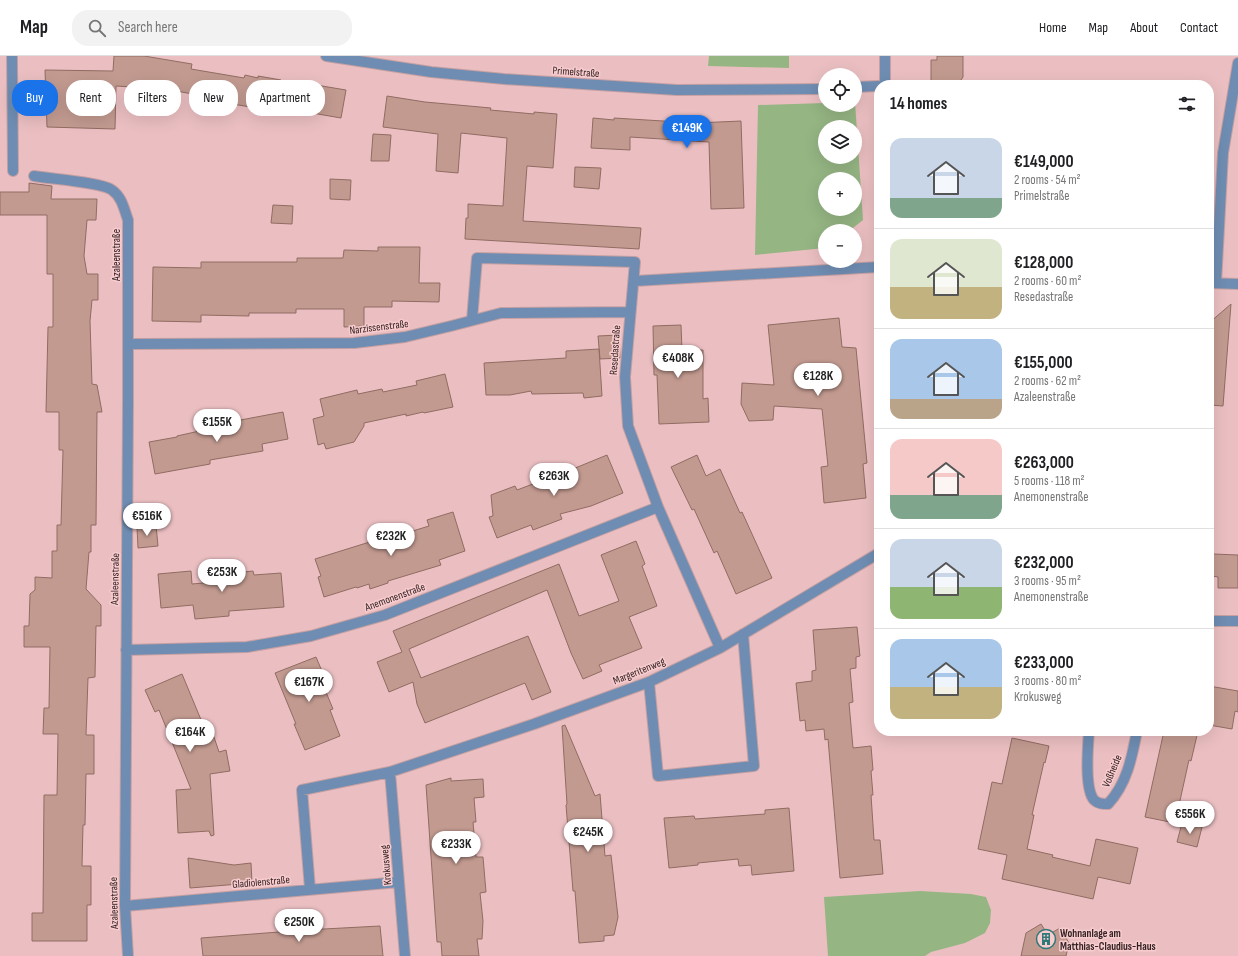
<!DOCTYPE html>
<html lang="en">
<head>
<meta charset="utf-8">
<style>
	:root { --surface:#fff; --page:#f2f2f2; --text:#202124; --muted:#757577; --line:#e0e0e0; --accent:#1a73e8 }
	body { margin:0; font-family:"Sofia Sans Condensed",sans-serif; background:var(--page); color:var(--text); height:100vh; display:flex; flex-direction:column; font-size:15px; white-space:nowrap }
	* { box-sizing:border-box; margin:0 }
	p { font-size:13px; color:var(--muted) }
	.icon { flex:none; width:22px; height:22px; fill:none; stroke:currentColor; stroke-width:2; stroke-linecap:round; stroke-linejoin:round }
	.map { position:relative; flex:1; overflow:hidden }
	.sheet { position:absolute; left:874px; top:24px; width:340px; height:656px; display:flex; flex-direction:column; background:var(--surface); border-radius:16px; box-shadow:0 4px 16px #0002 }
	.sheet>* { flex:none }
	.banner { position:absolute; left:12px; top:24px; width:380px; height:36px; display:flex; gap:8px }
	.controls { position:absolute; left:818px; top:12px; display:grid; gap:8px }
	.controls a { display:grid; place-items:center; width:44px; height:44px; border-radius:50%; background:var(--surface); box-shadow:0 4px 16px #0002; font-size:20px }
	.price { position:absolute; translate:-50% -34px; padding:0 9px; border-radius:14px; background:#fff; color:#222; font-size:13px; line-height:26px; filter:drop-shadow(0 1px 2px #0008) }
	.price::after { content:''; position:absolute; left:50%; top:24px; width:12px; height:9px; margin-left:-6px; background:inherit; clip-path:polygon(0 0,100% 0,50% 100%) }
	.price.active { background:var(--accent); color:#fff }
	ul { padding:0; list-style:none }
	li { display:flex; align-items:center; gap:12px; height:100px; padding:0 16px }
	li+li { border-top:1px solid var(--line) }
	li span { display:grid; place-items:center; flex:none; width:112px; height:80px; border-radius:12px; color:#555 }
	li>.icon { margin-inline-start:auto }
	span .icon { width:48px; height:48px; fill:#fffc; stroke-width:1 }
	li b { font-size:17px }
	h2 { display:flex; justify-content:space-between; align-items:center; height:48px; padding:0 16px; font-size:17px }
	.pill { padding:0 14px; border-radius:16px; background:var(--surface); box-shadow:0 4px 16px #0002; font-size:14px; line-height:36px }
	.pill.active { background:var(--accent); color:#fff }
	header { display:flex; align-items:center; gap:24px; box-sizing:border-box; height:56px; padding:0 20px; background:var(--surface); border-bottom:1px solid var(--line) }
	header strong { font-size:19px }
	nav { display:flex; gap:22px; margin-inline-start:auto; font-size:14px }
	.search { width:280px; height:36px; background:var(--page); display:flex; align-items:center; gap:10px; box-sizing:border-box; padding:0 14px; border-radius:16px; color:var(--muted); font-size:15px }
	.map>svg:first-child { display:block }
</style>
</head>
<body>
<header>
<strong>Map</strong>
<div class="search"><svg class="icon" aria-label="search" viewBox="0 0 24 24"><circle cx="10" cy="10" r="6"/><path d="M15 15l6 6"/></svg>Search here</div>
<nav><a>Home</a><a>Map</a><a>About</a><a>Contact</a></nav>
</header>
<div class="map">
<svg width="1238" height="900" viewBox="0 0 1238 900">
	<rect width="100%" height="100%" fill="#ebbfc2"/>
	<!-- green -->
	<path fill="#95b583" fill-rule="evenodd" d="M 709,0 L 789,0 L 789,12 L 708,10 Z
		M 855,46 L 863,164 L 849,175 L 825,175 L 825,192 L 755,199 L 758,49 L 825,47 L 825,49 L 855,49 ZM 825,71 L 855,71 L 855,101 L 825,101 ZM 825,123 L 855,123 L 855,153 L 825,153 Z
		M 920,835 L 971,838 L 986,841 L 991,854 L 990,867 L 985,877 L 965,887 L 931,896 L 925,900 L 828,900 L 824,841 Z"/>
	<!-- building -->
	<path fill="#c29a90" stroke="#916c62" d="M 114,0 L 144,0 L 192,8 L 191,13 L 244,22 L 245,19 L 258,22 L 258,20 L 281,24 L 275,55 L 226,47 L 226,44 L 165,33 L 116,30 L 115,73 L 47,71 L 45,14 L 113,15 Z
		M 937,0 L 963,0 L 963,21 L 959,27 L 931,28 L 931,4 L 937,4 Z
		M 316,29 L 346,34 L 341,62 L 312,57 Z
		M 387,40 L 425,46 L 491,52 L 490,54 L 534,58 L 534,56 L 557,58 L 553,112 L 527,110 L 523,165 L 641,172 L 639,193 L 465,183 L 466,162 L 468,162 L 468,148 L 503,150 L 507,82 L 461,77 L 458,117 L 436,115 L 438,78 L 383,71 Z
		M 593,62 L 614,64 L 614,62 L 696,67 L 741,65 L 744,152 L 711,153 L 709,86 L 630,81 L 630,94 L 591,92 Z
		M 373,78 L 391,79 L 389,105 L 371,105 Z
		M 575,111 L 601,112 L 599,133 L 574,131 Z
		M 330,123 L 351,124 L 350,144 L 330,143 Z
		M 29,127 L 52,130 L 51,143 L 97,143 L 96,164 L 87,164 L 84,200 L 87,218 L 98,218 L 98,244 L 92,244 L 90,265 L 92,328 L 97,329 L 102,356 L 97,356 L 96,469 L 91,469 L 91,496 L 89,496 L 86,533 L 101,549 L 101,570 L 96,570 L 95,621 L 88,622 L 86,679 L 94,679 L 94,718 L 86,718 L 85,769 L 83,769 L 82,810 L 91,810 L 91,849 L 87,849 L 87,885 L 32,885 L 32,857 L 43,857 L 44,739 L 57,739 L 58,678 L 43,678 L 44,652 L 49,652 L 50,591 L 24,591 L 24,570 L 29,570 L 30,538 L 35,534 L 35,521 L 52,522 L 52,495 L 57,495 L 57,469 L 61,469 L 63,394 L 59,394 L 59,356 L 46,356 L 48,271 L 53,271 L 53,218 L 47,218 L 47,159 L 0,159 L 0,136 L 29,136 Z
		M 273,149 L 293,150 L 292,168 L 271,167 Z
		M 378,191 L 420,191 L 419,227 L 440,227 L 439,246 L 392,245 L 392,251 L 364,251 L 364,270 L 344,271 L 344,253 L 296,253 L 296,257 L 249,257 L 249,260 L 201,259 L 201,266 L 152,265 L 153,211 L 201,212 L 201,206 L 297,206 L 297,202 L 343,202 L 344,194 L 378,195 Z
		M 1231,248 L 1223,350 L 1209,349 L 1209,267 Z
		M 839,262 L 842,291 L 856,292 L 867,407 L 863,408 L 866,442 L 824,447 L 821,411 L 828,410 L 822,353 L 774,350 L 773,364 L 749,365 L 741,348 L 742,327 L 774,329 L 768,269 Z
		M 681,269 L 682,294 L 703,294 L 703,343 L 708,342 L 709,366 L 659,368 L 657,319 L 654,319 L 653,270 Z
		M 619,279 L 620,302 L 600,303 L 598,280 Z
		M 599,293 L 602,340 L 584,342 L 583,337 L 532,338 L 531,335 L 510,339 L 486,339 L 484,307 L 566,302 L 566,295 Z
		M 445,318 L 453,351 L 424,357 L 423,356 L 406,360 L 406,358 L 364,367 L 364,370 L 354,386 L 326,393 L 324,387 L 318,389 L 313,363 L 324,360 L 320,343 L 357,334 L 358,338 L 382,333 L 383,336 L 417,329 L 416,325 Z
		M 283,356 L 288,383 L 262,388 L 263,395 L 210,404 L 210,408 L 155,418 L 149,386 L 177,381 L 177,380 L 204,374 L 204,372 L 230,368 L 230,366 Z
		M 607,399 L 623,437 L 591,450 L 560,458 L 562,463 L 533,474 L 531,469 L 497,482 L 489,461 L 493,460 L 491,439 L 515,430 L 517,434 L 546,423 L 546,424 Z
		M 697,399 L 706,420 L 720,413 L 740,457 L 742,456 L 772,522 L 736,538 L 717,495 L 714,497 L 694,453 L 692,454 L 671,411 Z
		M 453,456 L 465,495 L 439,504 L 441,509 L 388,525 L 388,527 L 370,533 L 369,528 L 357,532 L 356,531 L 324,541 L 318,521 L 321,520 L 315,503 L 389,480 L 390,482 L 429,470 L 427,464 Z
		M 156,469 L 158,490 L 138,492 L 137,471 Z
		M 636,485 L 645,508 L 642,510 L 657,550 L 629,561 L 642,592 L 599,609 L 602,615 L 583,623 L 571,597 L 547,534 L 409,593 L 421,622 L 528,580 L 551,636 L 532,644 L 525,627 L 425,667 L 417,648 L 413,626 L 389,636 L 377,606 L 402,596 L 393,575 L 559,508 L 579,560 L 619,545 L 601,499 Z
		M 1213,498 L 1238,499 L 1238,532 L 1218,532 L 1218,521 L 1212,520 Z
		M 191,515 L 192,528 L 226,525 L 226,518 L 253,515 L 254,519 L 281,517 L 284,551 L 229,555 L 229,560 L 195,563 L 193,549 L 161,552 L 158,518 Z
		M 857,571 L 860,600 L 856,601 L 856,612 L 850,613 L 853,646 L 849,647 L 853,692 L 871,690 L 873,714 L 871,715 L 873,739 L 871,739 L 874,784 L 880,784 L 883,818 L 840,822 L 828,683 L 825,684 L 824,673 L 806,675 L 805,664 L 800,665 L 796,627 L 812,625 L 812,615 L 816,614 L 813,574 Z
		M 316,601 L 327,627 L 323,629 L 333,653 L 330,654 L 340,680 L 305,694 L 294,668 L 296,668 L 275,617 Z
		M 182,618 L 209,683 L 214,681 L 219,696 L 226,694 L 230,715 L 210,718 L 214,779 L 211,780 L 209,775 L 178,777 L 176,734 L 191,733 L 159,654 L 155,656 L 145,634 Z
		M 1209,630 L 1238,635 L 1238,656 L 1235,655 L 1232,673 L 1209,669 Z
		M 565,669 L 595,740 L 600,738 L 605,800 L 611,799 L 618,861 L 614,879 L 604,880 L 604,885 L 579,887 L 575,835 L 573,835 L 566,749 L 567,748 L 562,670 Z
		M 1164,675 L 1198,675 L 1191,705 L 1189,704 L 1175,767 L 1145,761 Z
		M 1012,682 L 1049,690 L 1045,707 L 1044,706 L 1032,759 L 1034,759 L 1027,793 L 1053,799 L 1052,801 L 1090,810 L 1096,783 L 1138,792 L 1130,828 L 1098,821 L 1093,843 L 1002,823 L 1007,799 L 978,793 L 992,726 L 1002,728 Z
		M 451,722 L 451,725 L 483,723 L 484,741 L 474,742 L 476,766 L 473,766 L 476,801 L 483,801 L 486,836 L 480,837 L 483,865 L 482,883 L 477,883 L 479,900 L 442,900 L 441,886 L 437,886 L 426,729 Z
		M 789,752 L 794,815 L 752,819 L 751,809 L 739,810 L 738,803 L 698,807 L 698,809 L 669,812 L 664,762 L 694,760 L 695,763 L 765,758 L 765,754 Z
		M 1182,767 L 1202,771 L 1197,791 L 1177,786 Z
		M 188,802 L 234,809 L 251,807 L 252,827 L 190,832 Z
		M 1041,868 L 1048,879 L 1060,872 L 1069,887 L 1066,900 L 1021,900 L 1026,877 Z
		M 380,870 L 383,900 L 203,900 L 201,882 L 305,874 Z"/>
	<g fill="none" stroke-linecap="round" stroke-linejoin="round">
		<defs>
			<path id="minor" d="M 12,0 L 13,115
				M 326,0 L 431,16 L 504,23 L 677,34 L 825,33
				M 885,29 L 885,0
				M 855,31 L 879,30
				M 34,120 C 50,123 101,126 112,134 C 122,141 124,153 128,164 L 128,345 L 125,850 L 128,900
				M 635,225 L 879,211
				M 1210,227 L 1238,228
				M 1216,227 L 1223,97 L 1238,7
				M 472,264 L 477,202 L 635,206 L 625,321 L 628,370 L 658,451 L 720,592
				M 128,288 L 354,287 L 405,281 L 451,270 L 501,257 L 630,256
				M 1209,565 L 1238,565
				M 126,594 L 247,591 L 311,580 L 385,559 L 658,451
				M 649,626 L 658,720 L 754,710 L 743,578
				M 1089,675 C 1088,690 1084,732 1094,744 C 1098,748 1103,748 1108,748 C 1127,728 1132,701 1137,675
				M 390,716 L 405,900
				M 310,833 L 302,734 L 390,716 L 534,668 L 649,626 L 720,592 L 879,497
				M 125,850 L 399,826"/>
		</defs>
		<!-- minor casing -->
		<use href="#minor" stroke="#c6a0a2" stroke-width="12"/>
		<!-- minor -->
		<use href="#minor" stroke="#6f8db2" stroke-width="10"/>
	</g>
	<!-- icons -->
	<defs>
		<symbol id="building-ring" viewBox="-11 -11 22 22"><circle r="9.5" fill="#f8ccce" stroke="#2f7978" stroke-width="1.5"/><path d="M-4-6H4V6H1V3H-1V6H-4ZM-2.5-4.3h1.7v1.8h-1.7ZM.8-4.3h1.7v1.8H.8ZM-2.5-1h1.7V.8h-1.7ZM.8-1h1.7V.8H.8Z" fill="#2f7978"/></symbol>
	</defs>
	<g fill-rule="evenodd">
		<use href="#building-ring" x="1035" y="872" width="22" height="22"/>
	</g>
	<g text-anchor="middle" dominant-baseline="central" stroke-width="3" stroke-linejoin="round" paint-order="stroke">
		<!-- street labels -->
		<g font-size="11" fill="#332223" stroke="#f8ccce">
			<text transform="translate(576 16) rotate(4)">Primelstraße</text>
			<text transform="translate(116 199) rotate(-90)">Azaleenstraße</text>
			<text transform="translate(379 271) rotate(-7)">Narzissenstraße</text>
			<text transform="translate(615 294) rotate(-86)">Resedastraße</text>
			<text transform="translate(115 523) rotate(-89)">Azaleenstraße</text>
			<text transform="translate(395 541) rotate(-20)">Anemonenstraße</text>
			<text transform="translate(639 615) rotate(-22)">Margeritenweg</text>
			<text transform="translate(1112 715) rotate(-67)">Voßheide</text>
			<text transform="translate(386 809) rotate(-95)">Krokusweg</text>
			<text transform="translate(261 826) rotate(-5)">Gladiolenstraße</text>
			<text transform="translate(114 847) rotate(-91)">Azaleenstraße</text>
		</g>
		<!-- poi labels -->
		<g font-size="11" font-weight="bold" fill="#332223" stroke="#f8ccce" text-anchor="start">
			<text x="1060" y="877">Wohnanlage am<tspan x="1060" dy="13">Matthias-Claudius-Haus</tspan></text>
		</g>
	</g>
</svg>
<div class="controls">
<a><svg class="icon" aria-label="locate" viewBox="0 0 24 24"><circle cx="12" cy="12" r="6"/><path d="M12 2v4M12 18v4M2 12h4M18 12h4"/></svg></a>
<a><svg class="icon" aria-label="layers" viewBox="0 0 24 24"><path d="M12 4l9 5-9 5-9-5zM3 14l9 5 9-5"/></svg></a>
<a>+</a>
<a>−</a>
</div>
<b class="price active" style="left:687px;top:93px">€149K</b>
<b class="price" style="left:678px;top:323px">€408K</b>
<b class="price" style="left:818px;top:341px">€128K</b>
<b class="price" style="left:217px;top:387px">€155K</b>
<b class="price" style="left:554px;top:441px">€263K</b>
<b class="price" style="left:147px;top:481px">€516K</b>
<b class="price" style="left:391px;top:501px">€232K</b>
<b class="price" style="left:222px;top:537px">€253K</b>
<b class="price" style="left:309px;top:647px">€167K</b>
<b class="price" style="left:190px;top:697px">€164K</b>
<b class="price" style="left:1190px;top:779px">€556K</b>
<b class="price" style="left:588px;top:797px">€245K</b>
<b class="price" style="left:456px;top:809px">€233K</b>
<b class="price" style="left:299px;top:887px">€250K</b>
<div class="banner">
<a class="pill active">Buy</a>
<a class="pill">Rent</a>
<a class="pill">Filters</a>
<a class="pill">New</a>
<a class="pill">Apartment</a>
</div>
<section class="sheet">
<h2>14 homes<svg class="icon" aria-label="filters" viewBox="0 0 24 24"><path d="M4 7h16M4 17h16"/><circle cx="9" cy="7" r="2"/><circle cx="15" cy="17" r="2"/></svg></h2>
<ul>
<li><span style="background:linear-gradient(#c9d6e8 75%,#7fa58c 0)"><svg class="icon" aria-label="home" viewBox="0 0 24 24"><path d="M3 11l9-7 9 7M6 9v11h12V9"/></svg></span><div><b>€149,000</b><p>2 rooms · 54 m²</p><p>Primelstraße</p></div></li>
<li><span style="background:linear-gradient(#dfe7d0 60%,#c2b280 0)"><svg class="icon" aria-label="home" viewBox="0 0 24 24"><path d="M3 11l9-7 9 7M6 9v11h12V9"/></svg></span><div><b>€128,000</b><p>2 rooms · 60 m²</p><p>Resedastraße</p></div></li>
<li><span style="background:linear-gradient(#a9c7e8 75%,#b9a48a 0)"><svg class="icon" aria-label="home" viewBox="0 0 24 24"><path d="M3 11l9-7 9 7M6 9v11h12V9"/></svg></span><div><b>€155,000</b><p>2 rooms · 62 m²</p><p>Azaleenstraße</p></div></li>
<li><span style="background:linear-gradient(#f6c9c9 70%,#7fa58c 0)"><svg class="icon" aria-label="home" viewBox="0 0 24 24"><path d="M3 11l9-7 9 7M6 9v11h12V9"/></svg></span><div><b>€263,000</b><p>5 rooms · 118 m²</p><p>Anemonenstraße</p></div></li>
<li><span style="background:linear-gradient(#c9d6e8 60%,#8fb573 0)"><svg class="icon" aria-label="home" viewBox="0 0 24 24"><path d="M3 11l9-7 9 7M6 9v11h12V9"/></svg></span><div><b>€232,000</b><p>3 rooms · 95 m²</p><p>Anemonenstraße</p></div></li>
<li><span style="background:linear-gradient(#a9c7e8 60%,#c2b280 0)"><svg class="icon" aria-label="home" viewBox="0 0 24 24"><path d="M3 11l9-7 9 7M6 9v11h12V9"/></svg></span><div><b>€233,000</b><p>3 rooms · 80 m²</p><p>Krokusweg</p></div></li>
</ul>
</section>
</div>
</body>
</html>
